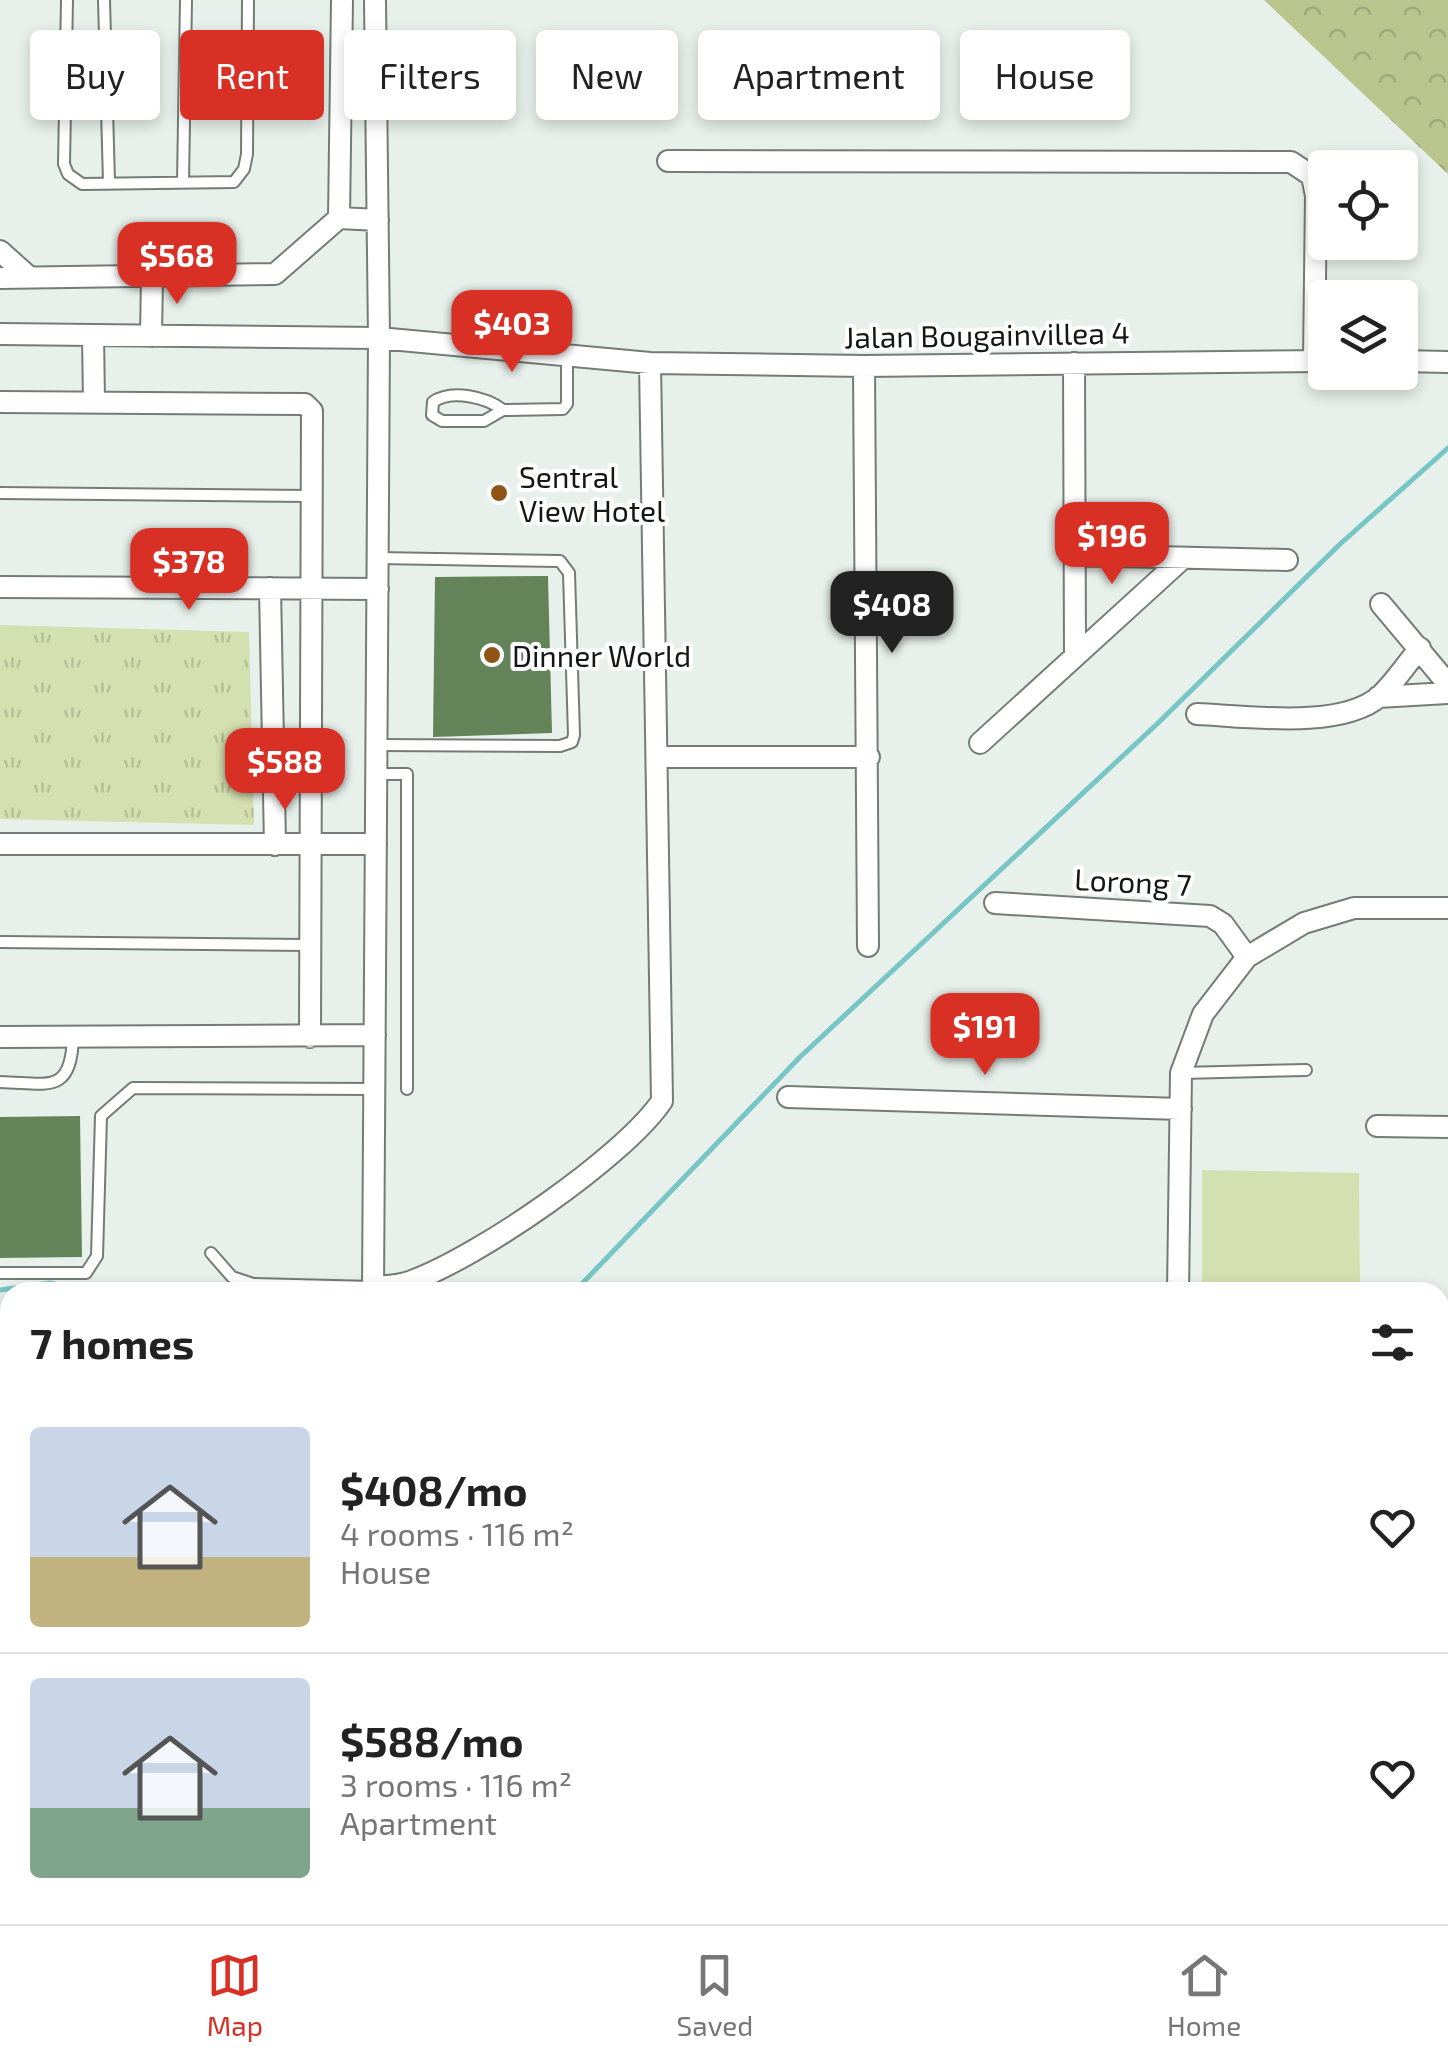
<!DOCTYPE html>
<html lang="en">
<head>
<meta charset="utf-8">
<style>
	:root { --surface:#fff; --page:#f6f6f6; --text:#222; --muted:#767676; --line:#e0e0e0; --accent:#d93025 }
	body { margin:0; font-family:"Exo 2",sans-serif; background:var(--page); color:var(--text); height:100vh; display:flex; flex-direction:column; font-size:38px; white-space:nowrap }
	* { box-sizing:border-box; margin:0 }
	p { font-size:32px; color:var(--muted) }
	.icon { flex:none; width:55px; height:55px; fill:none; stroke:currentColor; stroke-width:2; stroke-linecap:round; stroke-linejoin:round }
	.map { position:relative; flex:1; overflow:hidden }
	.sheet { position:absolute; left:0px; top:1282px; width:1450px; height:642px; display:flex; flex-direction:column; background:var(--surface); border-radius:30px 30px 0 0; box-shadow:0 5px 15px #0003 }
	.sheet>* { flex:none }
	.hud { position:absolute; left:30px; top:30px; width:1390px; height:90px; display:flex; gap:20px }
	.tools { position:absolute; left:1308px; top:150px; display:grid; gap:20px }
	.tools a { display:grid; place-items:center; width:110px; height:110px; border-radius:10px; background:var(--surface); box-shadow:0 5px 15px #0003; font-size:50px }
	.price { position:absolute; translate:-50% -85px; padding:0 22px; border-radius:20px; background:var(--accent); color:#fff; font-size:32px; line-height:65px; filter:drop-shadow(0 2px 5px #0008) }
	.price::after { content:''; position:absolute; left:50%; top:60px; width:30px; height:22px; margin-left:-15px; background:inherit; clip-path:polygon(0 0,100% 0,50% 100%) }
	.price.selected { background:#222; color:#fff }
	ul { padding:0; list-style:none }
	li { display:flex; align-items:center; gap:30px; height:250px; padding:0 30px }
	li+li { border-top:2px solid var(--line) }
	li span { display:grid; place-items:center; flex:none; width:280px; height:200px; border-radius:10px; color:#555 }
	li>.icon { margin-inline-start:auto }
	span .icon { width:120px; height:120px; fill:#fffc; stroke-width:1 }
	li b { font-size:42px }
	h2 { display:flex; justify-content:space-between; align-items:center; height:120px; padding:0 30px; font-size:42px }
	.chip { padding:0 35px; border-radius:10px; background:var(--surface); box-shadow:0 5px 15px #0003; font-size:35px; line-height:90px }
	.chip.selected { background:var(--accent); color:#fff }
	.menu { display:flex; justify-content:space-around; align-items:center; height:140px; border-top:2px solid var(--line); background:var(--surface); font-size:28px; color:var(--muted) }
	.menu a { display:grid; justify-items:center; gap:5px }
	.menu .selected { color:var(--accent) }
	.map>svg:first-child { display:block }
</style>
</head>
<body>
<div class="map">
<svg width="1448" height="1924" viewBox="0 0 1448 1924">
	<defs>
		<pattern id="grass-tufts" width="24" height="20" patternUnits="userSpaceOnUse" patternTransform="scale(2.5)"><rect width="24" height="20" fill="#d5e0b0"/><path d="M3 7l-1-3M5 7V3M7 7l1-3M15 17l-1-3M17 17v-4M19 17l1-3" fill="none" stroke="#b6bf96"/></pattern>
		<pattern id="forest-crowns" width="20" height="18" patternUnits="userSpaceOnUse" patternTransform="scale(2.5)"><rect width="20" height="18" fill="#b9c58d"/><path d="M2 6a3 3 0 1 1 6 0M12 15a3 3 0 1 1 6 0" fill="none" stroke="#9ea879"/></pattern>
	</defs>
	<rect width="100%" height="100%" fill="#e7f0ea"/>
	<!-- grass -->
	<path fill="url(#grass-tufts)" d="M 0,625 L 249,632 L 254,825 L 0,819 Z"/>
	<!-- forest -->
	<path fill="url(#forest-crowns)" d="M 1264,0 L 1448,0 L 1448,174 Z"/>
	<!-- pitch -->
	<path fill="#d5e0b0" d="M 1202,1170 L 1359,1173 L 1360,1292 L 1202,1292 Z"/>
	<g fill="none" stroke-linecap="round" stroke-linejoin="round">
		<!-- stream -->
		<path stroke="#78c5c5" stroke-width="5" d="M 0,1290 L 50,1283 L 86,1291 L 340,1291
			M 574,1292 L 800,1057 L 1157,724 L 1339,545 L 1448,448"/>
	</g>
	<!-- building -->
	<path fill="#638458" d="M 548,576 L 552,733 L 433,737 L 435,577 Z
		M 80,1116 L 82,1257 L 0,1258 L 0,1117 Z"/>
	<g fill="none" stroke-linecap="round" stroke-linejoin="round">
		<defs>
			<path id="service" d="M 67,0 L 64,164 L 68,174 L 82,184 L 234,182 L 244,169 L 247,154 L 248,0
				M 104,0 L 109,182
				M 183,182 L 186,0
				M 503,410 C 486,397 452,389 433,402 L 432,415 L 442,421 L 484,421 L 503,410 L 563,409 L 567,404 L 567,355
				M 0,493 L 311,496
				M 377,745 L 560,746 L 572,742 L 574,735 L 569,573 L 560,561 L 378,558
				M 377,774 L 407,774 L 407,1089
				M 0,942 L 310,945
				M 1182,1073 L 1306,1070
				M 0,1082 C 47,1083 71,1096 73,1037
				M 211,1253 L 232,1277 L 253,1284 L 373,1287
				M 0,1273 L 86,1273 L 97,1256 L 101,1116 L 133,1088 L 374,1089
				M 1440,1430 L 1448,1430
				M 1440,1490 L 1448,1490
				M 1440,1551 L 1448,1552
				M 0,1681 L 10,1675
				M 0,1862 L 10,1879
				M 0,1908 L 10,1908"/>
			<path id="minor" d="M 668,161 L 1291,162 L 1312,176 L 1316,196 L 1314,361
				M 339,218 L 342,0
				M 0,251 L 29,277
				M 0,278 L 275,274 L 339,218 L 378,220
				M 0,334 L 379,338 L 650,363 L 864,366 L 1325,361
				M 93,335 L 94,402
				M 151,336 L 152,277
				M 1400,361 L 1448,362
				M 1074,363 L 1075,654
				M 864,366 L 868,946
				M 0,402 L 305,404 L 312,411 L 310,1037
				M 1073,555 L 1287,560
				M 0,587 L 378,589
				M 270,588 L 275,845
				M 1381,604 L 1448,684
				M 1378,697 L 1448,693
				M 1197,714 C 1246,716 1341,730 1380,696 C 1395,682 1407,663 1420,648
				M 980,743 L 1182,559
				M 657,757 L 869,757
				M 0,844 L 376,844
				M 995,903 L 1210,916 L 1223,924 L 1247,957
				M 0,1037 L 375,1035
				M 788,1097 L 1181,1109
				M 1377,1126 L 1448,1127
				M 374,1287 C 386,1286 400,1286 412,1281 C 478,1257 623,1158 662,1101 L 650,363
				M 373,1292 L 379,338 L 375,0
				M 1178,1292 L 1181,1073 L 1203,1014 L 1247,957 L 1304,923 L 1354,908 L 1448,908
				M 1440,1327 L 1448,1327
				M 1440,1363 L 1448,1362
				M 0,1507 L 10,1507
				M 0,1587 L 10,1580
				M 1440,1604 L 1448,1604
				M 1440,1644 L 1448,1644
				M 0,1690 L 10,1706
				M 1440,1851 L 1448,1851
				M 327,1915 L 347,1924
				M 553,1915 L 554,1924
				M 612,1915 L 613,1924
				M 186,1924 L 190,1915
				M 227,1924 L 232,1915
				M 832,1924 L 832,1915
				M 1170,1924 L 1170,1915"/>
		</defs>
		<!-- service casing -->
		<use href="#service" stroke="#747c76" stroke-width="14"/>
		<!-- minor casing -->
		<use href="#minor" stroke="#747c76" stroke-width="24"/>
		<!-- service -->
		<use href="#service" stroke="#fff" stroke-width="10"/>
		<!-- minor -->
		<use href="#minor" stroke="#fff" stroke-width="20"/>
	</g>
	<!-- markers -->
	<g fill="#915417" stroke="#fff" stroke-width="4">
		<circle cx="499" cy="493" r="10"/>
		<circle cx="492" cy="655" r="10"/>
	</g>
	<g text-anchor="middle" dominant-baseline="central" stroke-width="8" stroke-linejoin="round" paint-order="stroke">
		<!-- street labels -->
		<g font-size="30" fill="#141715" stroke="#fff">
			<text transform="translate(987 334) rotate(-1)">Jalan Bougainvillea 4</text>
			<text transform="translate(1133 881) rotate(3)">Lorong 7</text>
		</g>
		<!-- poi labels -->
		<g font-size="30" fill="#141715" stroke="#fff" text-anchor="start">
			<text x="519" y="476">Sentral<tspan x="519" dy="34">View Hotel</tspan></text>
			<text x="512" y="655">Dinner World</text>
		</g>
	</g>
</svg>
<div class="tools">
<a><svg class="icon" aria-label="locate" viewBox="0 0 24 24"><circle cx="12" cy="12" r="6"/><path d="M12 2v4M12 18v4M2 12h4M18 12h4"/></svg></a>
<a><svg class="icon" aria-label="layers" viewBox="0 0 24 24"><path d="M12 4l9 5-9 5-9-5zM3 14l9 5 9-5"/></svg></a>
</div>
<b class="price" style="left:177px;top:307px">$568</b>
<b class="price" style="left:512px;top:375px">$403</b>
<b class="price" style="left:1112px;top:587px">$196</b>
<b class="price" style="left:189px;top:613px">$378</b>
<b class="price selected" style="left:892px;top:656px">$408</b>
<b class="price" style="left:285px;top:813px">$588</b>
<b class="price" style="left:985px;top:1078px">$191</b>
<div class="hud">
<a class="chip">Buy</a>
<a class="chip selected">Rent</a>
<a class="chip">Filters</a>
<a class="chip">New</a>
<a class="chip">Apartment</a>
<a class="chip">House</a>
</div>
<section class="sheet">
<h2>7 homes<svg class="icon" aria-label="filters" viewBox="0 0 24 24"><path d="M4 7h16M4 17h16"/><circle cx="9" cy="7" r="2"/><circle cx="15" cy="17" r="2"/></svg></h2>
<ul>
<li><span style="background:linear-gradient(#c9d6e8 65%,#c2b280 0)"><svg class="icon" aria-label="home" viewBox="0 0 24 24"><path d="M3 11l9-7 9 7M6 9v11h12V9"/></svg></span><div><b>$408/mo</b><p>4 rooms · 116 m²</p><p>House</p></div><svg class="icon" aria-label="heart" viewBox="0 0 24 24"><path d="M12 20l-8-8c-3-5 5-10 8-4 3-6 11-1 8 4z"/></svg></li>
<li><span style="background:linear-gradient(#c9d6e8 65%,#7fa58c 0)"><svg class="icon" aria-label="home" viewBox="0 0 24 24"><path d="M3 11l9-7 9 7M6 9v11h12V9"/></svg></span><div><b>$588/mo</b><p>3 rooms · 116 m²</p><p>Apartment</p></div><svg class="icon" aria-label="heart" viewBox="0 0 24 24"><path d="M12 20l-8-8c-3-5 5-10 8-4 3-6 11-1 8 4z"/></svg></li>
</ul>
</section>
</div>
<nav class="menu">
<a class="selected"><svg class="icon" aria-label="map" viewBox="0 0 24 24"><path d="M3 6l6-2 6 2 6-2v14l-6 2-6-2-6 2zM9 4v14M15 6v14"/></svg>Map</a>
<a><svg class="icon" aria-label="saved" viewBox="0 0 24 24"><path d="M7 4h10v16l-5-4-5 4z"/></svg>Saved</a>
<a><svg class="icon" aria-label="home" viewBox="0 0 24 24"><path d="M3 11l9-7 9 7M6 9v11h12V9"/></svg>Home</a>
</nav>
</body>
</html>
